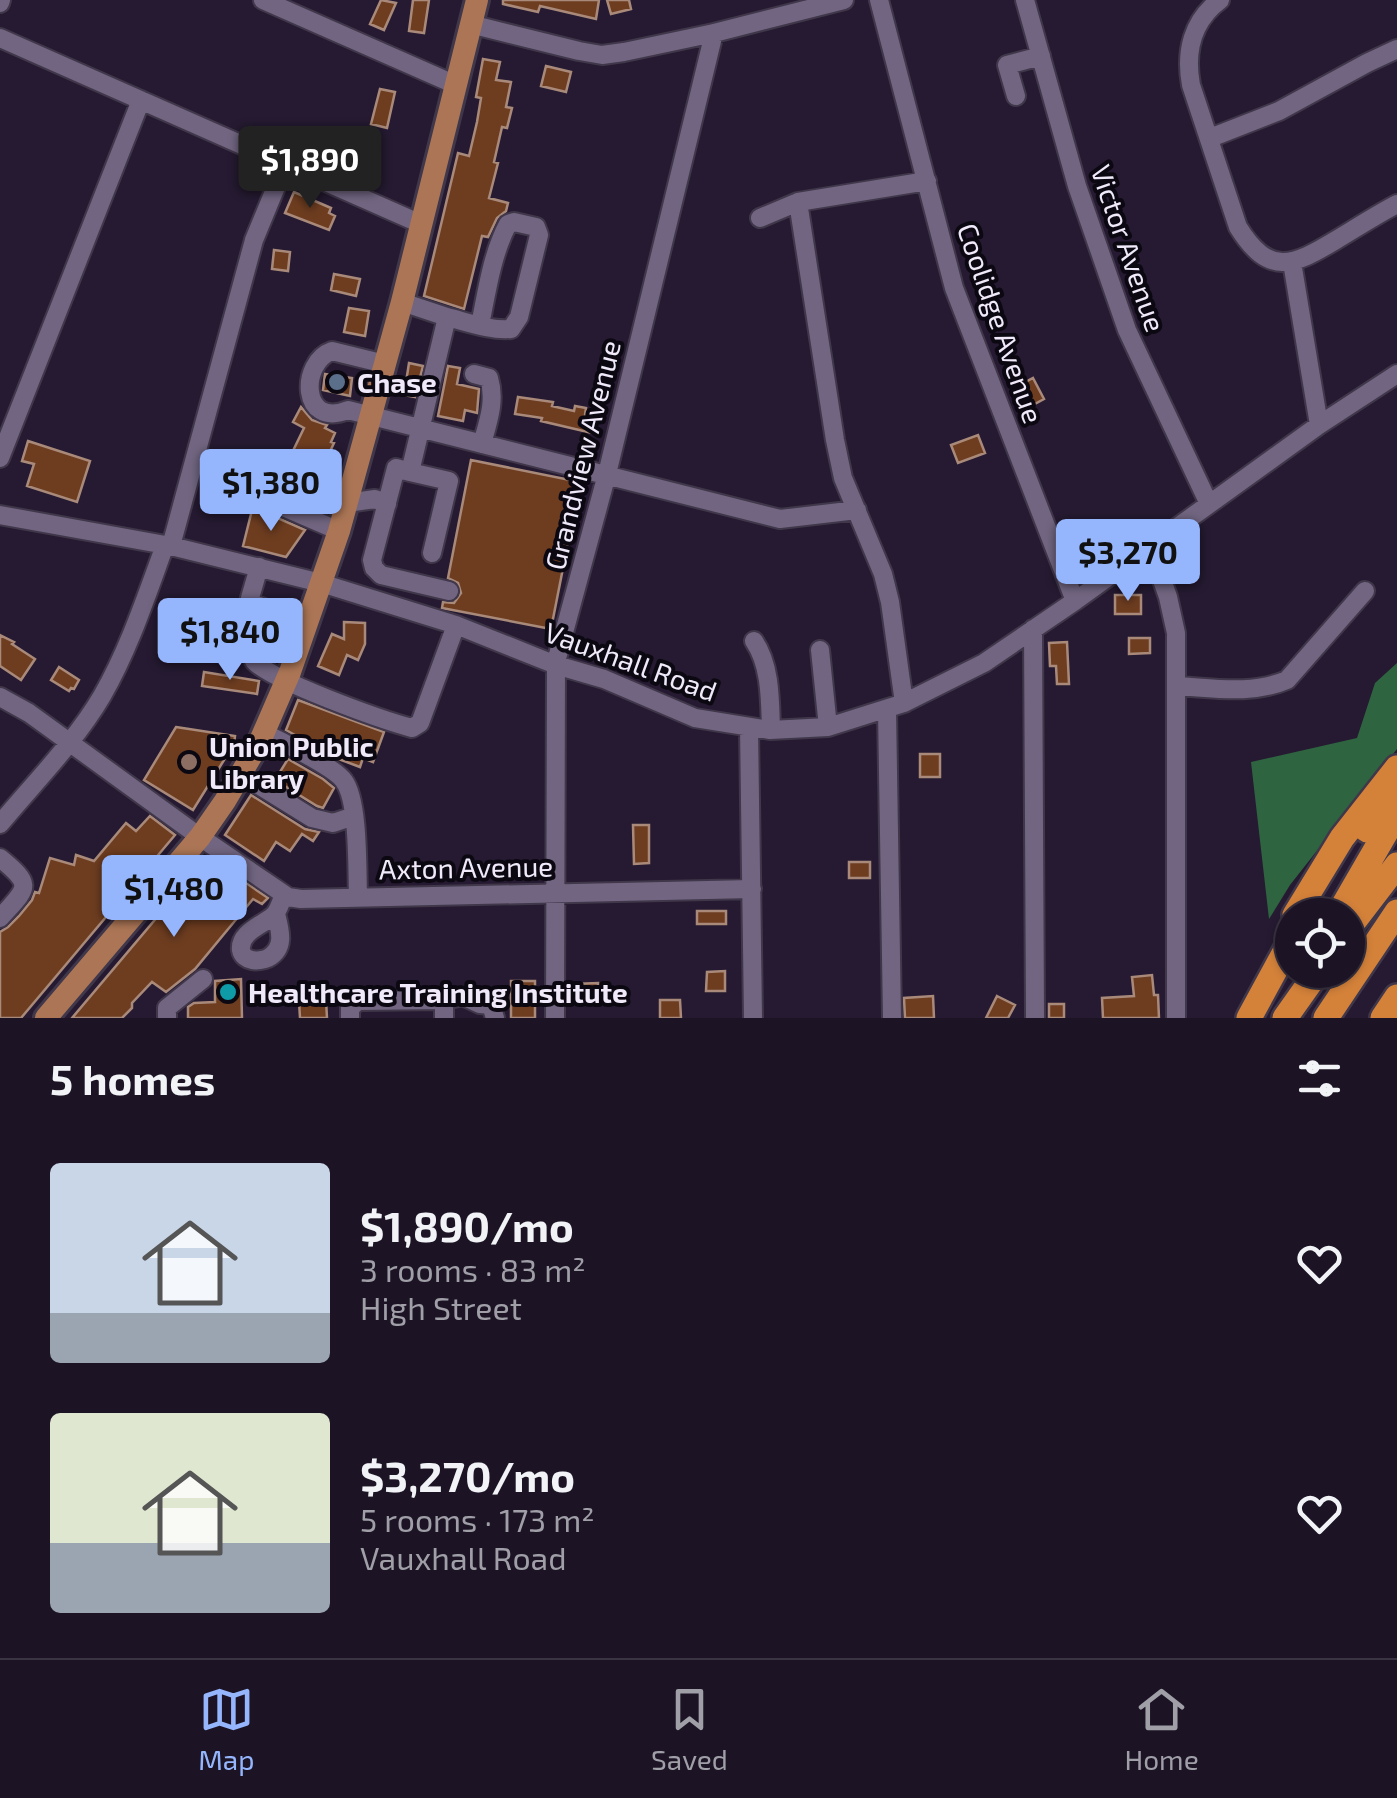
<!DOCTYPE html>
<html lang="en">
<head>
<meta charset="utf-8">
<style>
	:root { --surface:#1c1425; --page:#292132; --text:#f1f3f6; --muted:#a09ea7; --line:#3a3342; --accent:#95b6fd }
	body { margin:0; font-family:"Exo 2",sans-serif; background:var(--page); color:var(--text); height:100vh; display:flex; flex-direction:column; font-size:38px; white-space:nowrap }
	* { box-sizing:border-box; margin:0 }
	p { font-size:32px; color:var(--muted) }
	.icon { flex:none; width:55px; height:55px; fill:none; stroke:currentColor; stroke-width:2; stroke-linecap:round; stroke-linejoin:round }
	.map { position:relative; height:1018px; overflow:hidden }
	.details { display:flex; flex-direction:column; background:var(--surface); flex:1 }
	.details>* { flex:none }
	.tools { position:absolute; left:1275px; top:898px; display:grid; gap:20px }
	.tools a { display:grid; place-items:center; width:90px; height:90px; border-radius:50%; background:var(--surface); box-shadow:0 2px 8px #0004,0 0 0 2px var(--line); font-size:50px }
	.price { position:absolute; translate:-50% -85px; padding:0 22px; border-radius:10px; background:var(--accent); color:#111; font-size:32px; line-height:65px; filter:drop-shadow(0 2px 5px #0008) }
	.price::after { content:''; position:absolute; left:50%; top:60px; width:30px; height:22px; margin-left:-15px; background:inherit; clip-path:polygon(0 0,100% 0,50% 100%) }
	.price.selected { background:#222; color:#fff }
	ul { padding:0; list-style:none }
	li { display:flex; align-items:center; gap:30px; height:250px; padding:0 50px }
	li span { display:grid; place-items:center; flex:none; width:280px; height:200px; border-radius:10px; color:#555 }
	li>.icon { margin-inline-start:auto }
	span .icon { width:120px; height:120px; fill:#fffc; stroke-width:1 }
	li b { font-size:42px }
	h2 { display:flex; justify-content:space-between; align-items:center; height:120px; padding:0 50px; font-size:42px }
	.tab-bar { display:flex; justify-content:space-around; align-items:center; height:140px; border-top:2px solid var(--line); background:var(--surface); font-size:28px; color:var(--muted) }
	.tab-bar a { display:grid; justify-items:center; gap:5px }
	.tab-bar .selected { color:var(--accent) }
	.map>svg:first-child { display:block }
</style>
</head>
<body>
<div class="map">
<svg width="1397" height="1018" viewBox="0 0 1397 1018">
	<rect width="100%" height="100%" fill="#251a31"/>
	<!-- forest -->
	<path fill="#2f6440" d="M 1397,663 L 1397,749 L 1290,885 L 1269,919 L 1251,762 L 1357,738 L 1375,683 Z"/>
	<!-- building -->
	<path fill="#6e3d20" stroke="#a98a7a" stroke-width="2.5" d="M 381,0 L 396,3 L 384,30 L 370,24 Z
		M 413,0 L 429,0 L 424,33 L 409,31 Z
		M 503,0 L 599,0 L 596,19 L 540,6 L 538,12 L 503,4 Z
		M 607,0 L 629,0 L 631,9 L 611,14 Z
		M 483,59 L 500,62 L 496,80 L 511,82 L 506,107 L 512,108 L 507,128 L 502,127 L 494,162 L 498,163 L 489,198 L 508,203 L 506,211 L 497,218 L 488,237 L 482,236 L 464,309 L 424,296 L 458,153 L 469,156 L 477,122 L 481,98 L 476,97 Z
		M 546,66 L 571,72 L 566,92 L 541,86 Z
		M 380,89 L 395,92 L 387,128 L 371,124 Z
		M 294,192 L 331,208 L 329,213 L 335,216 L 329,230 L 285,213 Z
		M 274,250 L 290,252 L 288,271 L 272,269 Z
		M 334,274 L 360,279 L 356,296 L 331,290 Z
		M 349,308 L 369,311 L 365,336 L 344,332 Z
		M 409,363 L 423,366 L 415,397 L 404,395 Z
		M 448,366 L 460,368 L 457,384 L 479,389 L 477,413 L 465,410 L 463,421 L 438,416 Z
		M 325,374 L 352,378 L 350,396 L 323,390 Z
		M 1033,378 L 1044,399 L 1029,407 L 1018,386 Z
		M 518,397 L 553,402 L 552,406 L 574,411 L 575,406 L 586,408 L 585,415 L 595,417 L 592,433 L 541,421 L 542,418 L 515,414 Z
		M 301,407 L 312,420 L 327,425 L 325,428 L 335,433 L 331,442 L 334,443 L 317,479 L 293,469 L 292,472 L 280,467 L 285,455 L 290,457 L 304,428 L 293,422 Z
		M 978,435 L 985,453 L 958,463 L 951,445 Z
		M 28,441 L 90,461 L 77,502 L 27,486 L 34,464 L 22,461 Z
		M 471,460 L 580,482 L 551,629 L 442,608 L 443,602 L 454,603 L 461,593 L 458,583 L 448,578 Z
		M 252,510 L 271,515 L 305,530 L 286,557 L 243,546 Z
		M 1115,595 L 1141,595 L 1141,614 L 1115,614 Z
		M 226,604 L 239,608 L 245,614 L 230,660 L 209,653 Z
		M 344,622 L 365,623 L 365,644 L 358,660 L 347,655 L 339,675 L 318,666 L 332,634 L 344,639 Z
		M 0,635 L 14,642 L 12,644 L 35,659 L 21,680 L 0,666 Z
		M 1129,638 L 1150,638 L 1150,653 L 1129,654 Z
		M 1067,642 L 1069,684 L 1057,684 L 1056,666 L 1050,666 L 1049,643 Z
		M 59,667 L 79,680 L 74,689 L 71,688 L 69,691 L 51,680 Z
		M 204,672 L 259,681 L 257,694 L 202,686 Z
		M 298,700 L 384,732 L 373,762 L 363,758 L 360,767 L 336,758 L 286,730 Z
		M 176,727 L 235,736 L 234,744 L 193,810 L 144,780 Z
		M 920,754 L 940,754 L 940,777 L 920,777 Z
		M 288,759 L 323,779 L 334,788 L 323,808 L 317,806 L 275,780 Z
		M 251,795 L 305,829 L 319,832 L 313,841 L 302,834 L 290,851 L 276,842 L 264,861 L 225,835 Z
		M 150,816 L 175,835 L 21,1018 L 0,1018 L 0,932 L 8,927 L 19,916 L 32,900 L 35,892 L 39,893 L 50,858 L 74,865 L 76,855 L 94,861 L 126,823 L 136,831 Z
		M 633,825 L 649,825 L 649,863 L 634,864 Z
		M 208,857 L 268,898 L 262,904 L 253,899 L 195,969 L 166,992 L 152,982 L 132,1003 L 132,1008 L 122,1018 L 72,1018 Z
		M 849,862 L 870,862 L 870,878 L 849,878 Z
		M 697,911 L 726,911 L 726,924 L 697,924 Z
		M 725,971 L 725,991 L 706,991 L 707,972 Z
		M 1152,975 L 1154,995 L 1158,995 L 1159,1018 L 1103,1018 L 1102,998 L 1134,996 L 1132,977 Z
		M 241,979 L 242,1018 L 188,1018 L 188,1007 L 194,1003 L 215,1002 L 215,981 Z
		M 511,981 L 535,981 L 535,1018 L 511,1018 Z
		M 598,983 L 598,993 L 591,994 L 591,999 L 574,1000 L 573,984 Z
		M 933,996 L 934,1018 L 905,1018 L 904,998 Z
		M 997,996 L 1015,1005 L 1008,1018 L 986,1018 Z
		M 326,1000 L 327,1018 L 300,1018 L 299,1001 Z
		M 660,1000 L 680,1000 L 681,1018 L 660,1018 Z
		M 1049,1004 L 1064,1004 L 1064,1018 L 1049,1018 Z"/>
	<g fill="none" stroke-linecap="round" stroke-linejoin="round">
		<defs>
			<path id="minor" d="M 263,0 L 456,85
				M 879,0 L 954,288 L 1075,601
				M 1025,0 L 1077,186 L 1127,330 L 1209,504
				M 1220,0 C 1192,21 1185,52 1191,85 L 1238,227 C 1269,277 1293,266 1336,240 C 1356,228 1376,215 1397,204
				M 0,3 L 1,0
				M 470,24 L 579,51 L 602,55 L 624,52 L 714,33 L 844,0
				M 0,38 L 421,224
				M 1016,96 L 1007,65 L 1041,56
				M 1210,138 L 1279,111 L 1367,63 L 1397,49
				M 798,202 L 835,440 L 843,478 L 883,574 L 890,602 L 904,703
				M 760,218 L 798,202 L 927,181
				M 1292,262 L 1319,425
				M 402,302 L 447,317 L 410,472 L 396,468 L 372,560 L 374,568 L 381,575 L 449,591
				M 447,317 C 467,322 491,331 511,329 L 519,317 L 539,235 L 536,227 L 514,222 L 508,224 C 492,254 487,291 480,325
				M 385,364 L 332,351 C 300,362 300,429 348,410 L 780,519 L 857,510
				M 474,374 L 489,378 C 496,401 488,422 482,444
				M 0,458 L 141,100
				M 410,472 L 449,481 L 432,553
				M 274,503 L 339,531
				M 347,503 L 375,499 L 387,504
				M 0,515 L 171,546 L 321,583 L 456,625 L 556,665 L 604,679 L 695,718 L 770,730 L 828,727 L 904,703 L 984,663 L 1075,601 L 1319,425 L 1397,374
				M 171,546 L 254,240 L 285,165
				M 1150,546 L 1168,597 L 1176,633 L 1176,1018
				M 259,567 L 250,598 L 250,602 L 266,609 L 270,614 L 255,653 L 254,661 C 272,681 382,720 412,728 L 420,723 L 456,625
				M 1033,629 L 1035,1018
				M 754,641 C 771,666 770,701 771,730
				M 820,650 L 828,727
				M 1177,686 C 1214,688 1252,695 1287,680 L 1365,591
				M 0,697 L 29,713 L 200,837 L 288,897 L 301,899 L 752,889
				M 887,710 L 892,1018
				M 749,727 L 753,1018
				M 263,732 C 281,742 334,766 344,781 C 359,801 357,870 358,897
				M 241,774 L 312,818 L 333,823 L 354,816
				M 0,824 C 34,783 75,742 102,696 C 129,649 146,597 165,545
				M 0,858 C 34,886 28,887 0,918
				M 276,914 C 280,930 286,948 268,958 C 264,960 256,961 252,960 C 247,959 242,956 241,950 C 239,932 263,925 273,916 C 279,911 281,901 284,894
				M 444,1000 L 463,996 L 480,1004 L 491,1005 L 495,1018
				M 167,1018 L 167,1008 L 203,979
				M 350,1018 L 350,1008 L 358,1001 L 444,1000 L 444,1018
				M 555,1018 L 556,662 L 607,474 L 714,33"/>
			<path id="major" d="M 46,1018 L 200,837 L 225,801 L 260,741 L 290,672 L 339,531 L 402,302 L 477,0"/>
			<path id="highway" d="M 1367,830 L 1397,796
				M 1295,915 L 1342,838 L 1397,768
				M 1338,915 L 1397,813
				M 1348,929 L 1397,865
				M 1249,1018 L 1292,939
				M 1285,1018 L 1319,970
				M 1326,1018 L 1397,912
				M 1383,1018 L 1397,997"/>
		</defs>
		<!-- minor casing -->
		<use href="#minor" stroke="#40374a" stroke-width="22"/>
		<!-- major casing -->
		<use href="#major" stroke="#40374a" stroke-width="28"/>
		<!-- highway casing -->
		<use href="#highway" stroke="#40374a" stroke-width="30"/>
		<!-- minor -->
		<use href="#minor" stroke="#716581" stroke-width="18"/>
		<!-- major -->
		<use href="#major" stroke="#ac7656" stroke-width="22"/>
		<!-- highway -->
		<use href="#highway" stroke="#d4823a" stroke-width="25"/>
	</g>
	<!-- markers -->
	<circle fill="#5c6f8a" stroke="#0c0811" stroke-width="4" cx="337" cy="382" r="10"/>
	<circle fill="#8d6e63" stroke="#0c0811" stroke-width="4" cx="189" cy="762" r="10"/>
	<circle fill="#0f9aa8" stroke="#0c0811" stroke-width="4" cx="228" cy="992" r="10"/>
	<g text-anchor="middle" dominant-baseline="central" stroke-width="8" stroke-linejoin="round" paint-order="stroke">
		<!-- street labels -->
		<g font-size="28" fill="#efe9f9" stroke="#0c0811">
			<text transform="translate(1129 248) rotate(71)">Victor Avenue</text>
			<text transform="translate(1001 323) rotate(71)">Coolidge Avenue</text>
			<text transform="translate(582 455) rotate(-76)">Grandview Avenue</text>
			<text transform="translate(631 661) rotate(20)">Vauxhall Road</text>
			<text transform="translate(466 867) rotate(-1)">Axton Avenue</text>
		</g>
		<!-- poi labels -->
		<g font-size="28" font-weight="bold" fill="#efe9f9" stroke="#0c0811" text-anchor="start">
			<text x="357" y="382">Chase</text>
			<text x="209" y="746">Union Public<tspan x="209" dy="32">Library</tspan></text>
			<text x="248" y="992">Healthcare Training Institute</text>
		</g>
	</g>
</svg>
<div class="tools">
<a><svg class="icon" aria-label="locate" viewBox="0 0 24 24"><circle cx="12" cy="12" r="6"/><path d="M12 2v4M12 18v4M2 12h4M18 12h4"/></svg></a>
</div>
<b class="price selected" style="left:310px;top:211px">$1,890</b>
<b class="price" style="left:271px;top:534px">$1,380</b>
<b class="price" style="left:1128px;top:604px">$3,270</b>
<b class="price" style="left:230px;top:683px">$1,840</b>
<b class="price" style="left:174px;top:940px">$1,480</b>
</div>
<section class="details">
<h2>5 homes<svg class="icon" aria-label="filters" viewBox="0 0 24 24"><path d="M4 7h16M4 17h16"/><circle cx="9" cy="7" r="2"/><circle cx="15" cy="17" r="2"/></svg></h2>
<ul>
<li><span style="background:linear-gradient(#c9d6e8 75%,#9aa5b1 0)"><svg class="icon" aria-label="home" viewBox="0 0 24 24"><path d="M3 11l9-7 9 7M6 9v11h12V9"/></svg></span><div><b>$1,890/mo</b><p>3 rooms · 83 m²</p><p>High Street</p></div><svg class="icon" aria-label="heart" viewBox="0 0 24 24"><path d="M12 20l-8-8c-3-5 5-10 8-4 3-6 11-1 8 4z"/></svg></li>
<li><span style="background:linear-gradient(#dfe7d0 65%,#9aa5b1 0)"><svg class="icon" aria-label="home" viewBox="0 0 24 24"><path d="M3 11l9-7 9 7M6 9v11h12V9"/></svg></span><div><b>$3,270/mo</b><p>5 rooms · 173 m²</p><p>Vauxhall Road</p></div><svg class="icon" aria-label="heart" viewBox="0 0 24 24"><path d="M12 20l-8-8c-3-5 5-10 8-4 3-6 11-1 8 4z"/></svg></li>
</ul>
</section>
<nav class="tab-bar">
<a class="selected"><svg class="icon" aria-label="map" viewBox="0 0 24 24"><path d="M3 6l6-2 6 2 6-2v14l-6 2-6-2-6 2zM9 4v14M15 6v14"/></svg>Map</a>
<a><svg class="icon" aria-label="saved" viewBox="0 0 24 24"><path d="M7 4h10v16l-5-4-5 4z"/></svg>Saved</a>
<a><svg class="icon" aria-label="home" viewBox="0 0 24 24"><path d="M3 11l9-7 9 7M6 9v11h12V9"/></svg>Home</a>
</nav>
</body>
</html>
